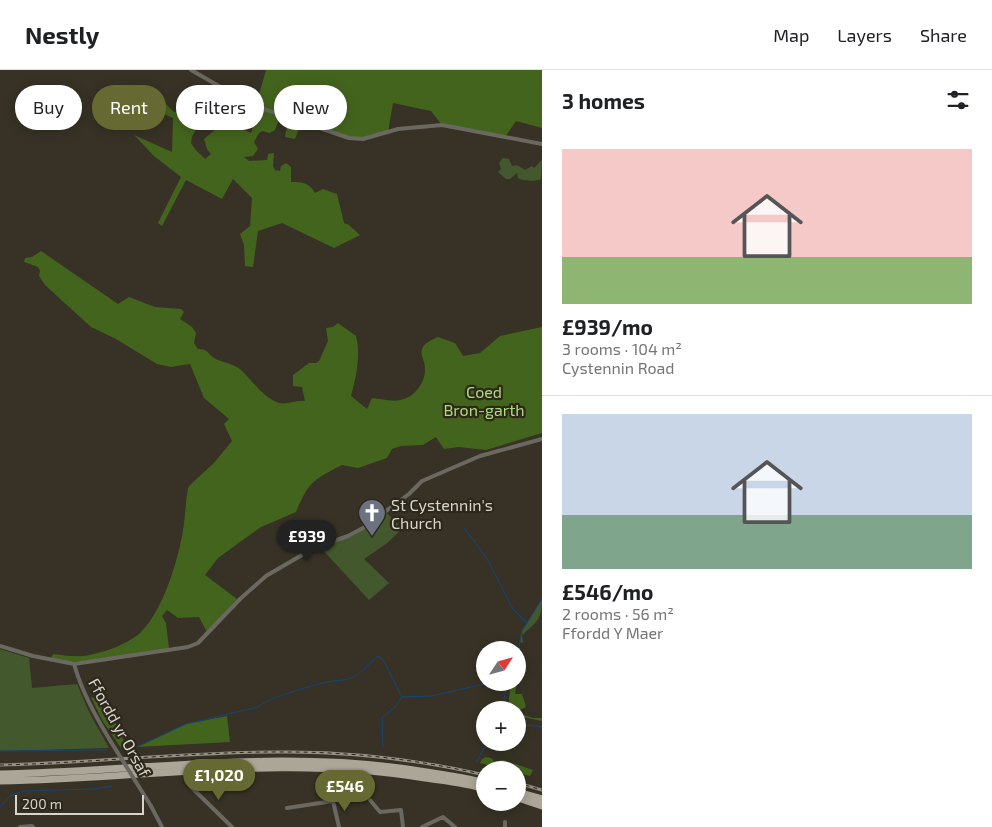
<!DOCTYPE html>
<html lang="en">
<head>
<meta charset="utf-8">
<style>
	:root { --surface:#fff; --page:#f2f2f2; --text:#202124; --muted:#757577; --line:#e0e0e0; --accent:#666932 }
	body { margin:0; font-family:"Exo 2",sans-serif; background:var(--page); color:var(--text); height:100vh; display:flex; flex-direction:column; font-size:19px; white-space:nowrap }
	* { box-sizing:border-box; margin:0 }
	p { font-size:16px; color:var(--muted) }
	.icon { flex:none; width:28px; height:28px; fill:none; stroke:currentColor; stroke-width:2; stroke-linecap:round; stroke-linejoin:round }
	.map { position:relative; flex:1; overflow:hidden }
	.sheet { display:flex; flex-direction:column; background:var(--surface); width:450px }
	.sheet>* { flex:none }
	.guide { position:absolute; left:15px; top:15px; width:451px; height:45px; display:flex; gap:10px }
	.needle { width:32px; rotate:54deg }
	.fabs { position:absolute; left:476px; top:571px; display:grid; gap:10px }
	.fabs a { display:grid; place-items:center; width:50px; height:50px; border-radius:50%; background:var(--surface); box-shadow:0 2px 12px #0003; font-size:25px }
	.scale { position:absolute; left:15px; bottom:12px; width:129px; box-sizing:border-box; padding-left:5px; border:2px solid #d8d5cc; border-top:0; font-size:14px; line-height:18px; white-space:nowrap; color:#d8d5cc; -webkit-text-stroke:4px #2d281b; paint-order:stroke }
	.price { position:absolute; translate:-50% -42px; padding:0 11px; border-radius:18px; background:var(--accent); color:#fff; font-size:16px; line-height:32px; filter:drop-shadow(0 1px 2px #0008) }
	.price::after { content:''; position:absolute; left:50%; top:30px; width:15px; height:11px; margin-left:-8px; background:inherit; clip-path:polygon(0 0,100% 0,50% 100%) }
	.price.current { background:#222; color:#fff }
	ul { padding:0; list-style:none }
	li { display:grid; align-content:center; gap:10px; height:265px; padding:0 20px }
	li+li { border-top:1px solid var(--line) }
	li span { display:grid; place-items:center; height:155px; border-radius:0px; color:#555 }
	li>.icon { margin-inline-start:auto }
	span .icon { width:90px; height:90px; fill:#fffc; stroke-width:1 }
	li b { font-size:21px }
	h2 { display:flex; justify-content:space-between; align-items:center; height:60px; padding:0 20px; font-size:21px }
	.chip { padding:0 18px; border-radius:22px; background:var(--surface); box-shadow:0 2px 12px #0003; font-size:18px; line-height:45px }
	.chip.current { background:var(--accent); color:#fff }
	header { display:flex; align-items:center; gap:30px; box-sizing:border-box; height:70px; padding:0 25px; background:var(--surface); border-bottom:1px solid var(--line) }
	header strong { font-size:24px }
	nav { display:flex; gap:28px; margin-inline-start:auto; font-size:18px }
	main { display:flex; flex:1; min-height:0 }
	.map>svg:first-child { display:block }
</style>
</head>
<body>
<header>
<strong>Nestly</strong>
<nav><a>Map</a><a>Layers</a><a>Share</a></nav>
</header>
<main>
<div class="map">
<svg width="542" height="757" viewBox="0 0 542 757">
	<rect width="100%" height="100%" fill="#373225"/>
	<!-- green -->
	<path fill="#43592d" d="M 503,88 L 509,89 L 512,96 L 517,95 L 525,100 L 532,96 L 534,98 L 542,90 L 541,109 C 536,112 523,111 518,108 L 517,103 L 510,109 L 506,109 L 498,102 L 501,99 L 499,93 Z
		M 386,442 L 402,459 L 386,474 L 364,489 L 389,513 L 369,530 L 320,477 L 352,466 Z
		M 542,529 C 542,549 537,552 522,565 L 523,573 L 520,572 L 522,561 Z
		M 0,579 L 29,588 L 32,618 L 77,614 L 89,642 L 109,678 L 0,681 Z"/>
	<!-- forest -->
	<path fill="#43641d" d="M 266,0 L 542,0 L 542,58 L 516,51 L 505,67 L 442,55 L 431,41 L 393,33 L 388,62 L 357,69 L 301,53 L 295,69 L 285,67 L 287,55 L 278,52 L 275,60 L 270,63 L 262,61 L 259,63 L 254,72 L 258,79 L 253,86 L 244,87 L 249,91 L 267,90 L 268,84 L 274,83 L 273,96 L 275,100 L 280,101 L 281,96 L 286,93 L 291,97 L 291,112 C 302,112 309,112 315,123 L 323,119 L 337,124 L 344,153 L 349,155 L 360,165 L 334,178 L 282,153 L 258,161 L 253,197 L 245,196 L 244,175 L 240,164 L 250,156 L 252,128 L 233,109 L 222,129 L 186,110 L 162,156 L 158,153 L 181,107 L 154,86 L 134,65 L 172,82 L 173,48 L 159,42 L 156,44 L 142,41 L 140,33 L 150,34 L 155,37 L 166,34 L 174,42 L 186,40 L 199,54 L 192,67 L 191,73 C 194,79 200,84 205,89 L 211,84 L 207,79 L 204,69 L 216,59 L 222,57 L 225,41 L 229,45 L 228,53 L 251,63 L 255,49 L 261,39 L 252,35 L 259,24 Z
		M 41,181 L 118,234 L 129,227 L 155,237 L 181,239 L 184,242 L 180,249 L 192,257 L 196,263 L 194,273 L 198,279 C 200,279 203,279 205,280 C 208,282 211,286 214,288 C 223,293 233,293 241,300 C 253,311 263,328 279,333 C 288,335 295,330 305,331 L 302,317 L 293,316 L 293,305 L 309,293 L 316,293 L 319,291 L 328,271 L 326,258 L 333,257 L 338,253 L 356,266 C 361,286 356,307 351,326 L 367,339 L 372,328 C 382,329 391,332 400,330 C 414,328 426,312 425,298 C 425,291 420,286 422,279 C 425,272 432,270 438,267 L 455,273 L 463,286 L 480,283 L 500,266 L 542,257 L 542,363 L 486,380 L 458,377 L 444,379 L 436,367 L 423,375 L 401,376 L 392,379 L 387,388 L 358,398 L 342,395 L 338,397 C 311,411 308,414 296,442 L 261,457 L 218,488 L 205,505 L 237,529 L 207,562 L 199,547 L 178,548 L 167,540 L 162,546 L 166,553 L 169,579 L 83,591 L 71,592 L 51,588 L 53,584 C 62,585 73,587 83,586 C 100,584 130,574 142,561 C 162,540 175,499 181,471 C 185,454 185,436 188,418 L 192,413 L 213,394 L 232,371 L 224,354 L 229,349 L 204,328 L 190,294 L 171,297 L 157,294 L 116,269 L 91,257 L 45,215 L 39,206 L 40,201 L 38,197 L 24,192 L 25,188 L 32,187 Z
		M 517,612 L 515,624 L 522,624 L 526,637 L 520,640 L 521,644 L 533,648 L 542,648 L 542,651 L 518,646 L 518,640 L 510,640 L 509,628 L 511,613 Z
		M 91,627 L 96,629 L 119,657 L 124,673 L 121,678 L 102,650 Z
		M 227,646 L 230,672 L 137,677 L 186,654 Z
		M 486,687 L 491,688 L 497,694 L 499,691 L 503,690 L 533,700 L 530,706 L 518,703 L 518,700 L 507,700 L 480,693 L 482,689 Z"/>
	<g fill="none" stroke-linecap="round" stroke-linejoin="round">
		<!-- stream -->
		<path stroke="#14467d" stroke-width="1" d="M 464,458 L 486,487 L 513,539 L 528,554
			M 518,582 L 522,561 L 542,529
			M 502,640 L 507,612
			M 518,654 L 542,657
			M 137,677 L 186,654 L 258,637 C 270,627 310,616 327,612 C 335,610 344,611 351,608 C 361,604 369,593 378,586 L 384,591 L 402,627 L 431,626 L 493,612
			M 383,677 L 382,648 L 397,635 L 401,628
			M 0,681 L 107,680
			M 477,692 L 487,672
			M 0,737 L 10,726 L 24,721 L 94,719 L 112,716"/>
		<!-- minor -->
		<path stroke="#6a6861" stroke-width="4" d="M 191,0 L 252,35 L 349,68 L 363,69 L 398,59 L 442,55 L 542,74
			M 0,576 L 33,586 L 74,594 L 188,577 L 198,573 L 240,529 L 266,506 L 314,478 L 348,466 L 363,458 L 409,424 L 422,411 L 480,386 L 542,369
			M 74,594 C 82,622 96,647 111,672
			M 191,717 L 232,757
			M 370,730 L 380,742 L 401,740 L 403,757
			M 151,736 L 162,757
			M 287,738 L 333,731 L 339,757
			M 505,752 L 505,757
			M 20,757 L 32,756 L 33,757
			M 422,757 L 443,747 L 455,757"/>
		<!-- trunk -->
		<path stroke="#aba698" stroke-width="7" d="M 0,704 C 145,701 288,677 433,703 C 450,706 468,708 485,713
			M 0,711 C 142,709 284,684 425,708 C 445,711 466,713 485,719
			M 518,722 L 542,729
			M 518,728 L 542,736"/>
		<defs>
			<path id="rail" d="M 0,695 C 96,693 193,681 289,682 C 355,682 420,690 485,705
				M 518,713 L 542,720"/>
		</defs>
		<!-- rail casing -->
		<use href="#rail" stroke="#949085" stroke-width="3"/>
		<!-- rail -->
		<use href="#rail" stroke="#2d281b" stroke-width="1" stroke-dasharray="4" stroke-linecap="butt"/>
		<!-- minor-bridge -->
		<path stroke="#6a6861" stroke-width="4" d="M 111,672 L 151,736"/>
	</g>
	<!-- icons -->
	<defs>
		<symbol id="church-pin" viewBox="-11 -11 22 30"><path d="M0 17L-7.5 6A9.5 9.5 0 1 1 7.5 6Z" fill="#6b7280" stroke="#2d281b"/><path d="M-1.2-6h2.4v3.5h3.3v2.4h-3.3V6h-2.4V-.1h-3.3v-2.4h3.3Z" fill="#fff"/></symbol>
	</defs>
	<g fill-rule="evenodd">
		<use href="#church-pin" x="356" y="427" width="32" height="43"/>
	</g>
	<g text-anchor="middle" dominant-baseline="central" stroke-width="4.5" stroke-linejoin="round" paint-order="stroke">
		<!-- park labels -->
		<g font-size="16" fill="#acdd7c" stroke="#2d281b">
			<text x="484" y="321">Coed<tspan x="484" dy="18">Bron-garth</tspan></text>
		</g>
		<!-- poi labels -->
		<g font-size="16" fill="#d8d5cc" stroke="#2d281b" text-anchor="start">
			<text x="391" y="434">St Cystennin's<tspan x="391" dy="18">Church</tspan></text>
		</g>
		<!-- street labels -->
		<g font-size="16" fill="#d8d5cc" stroke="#2d281b">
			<text transform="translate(120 657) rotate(61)">Ffordd yr Orsaf</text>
		</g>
	</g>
</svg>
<div class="fabs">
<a><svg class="needle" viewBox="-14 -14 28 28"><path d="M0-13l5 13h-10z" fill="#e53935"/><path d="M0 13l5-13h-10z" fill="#757577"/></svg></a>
<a>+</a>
<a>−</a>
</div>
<div class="scale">200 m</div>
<b class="price current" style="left:307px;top:492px">£939</b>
<b class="price" style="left:219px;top:731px">£1,020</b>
<b class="price" style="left:345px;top:742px">£546</b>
<div class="guide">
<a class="chip">Buy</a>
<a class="chip current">Rent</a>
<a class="chip">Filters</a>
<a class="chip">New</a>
</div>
</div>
<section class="sheet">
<h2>3 homes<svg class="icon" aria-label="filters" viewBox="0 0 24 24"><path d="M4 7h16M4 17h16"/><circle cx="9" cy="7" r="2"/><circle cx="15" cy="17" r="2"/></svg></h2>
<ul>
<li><span style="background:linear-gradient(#f6c9c9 70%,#8fb573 0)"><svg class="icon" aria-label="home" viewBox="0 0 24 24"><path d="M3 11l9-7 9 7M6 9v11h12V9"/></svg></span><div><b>£939/mo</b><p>3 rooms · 104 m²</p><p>Cystennin Road</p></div></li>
<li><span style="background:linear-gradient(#c9d6e8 65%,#7fa58c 0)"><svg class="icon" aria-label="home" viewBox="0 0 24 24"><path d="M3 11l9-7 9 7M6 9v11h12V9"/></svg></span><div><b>£546/mo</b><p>2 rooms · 56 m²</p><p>Ffordd Y Maer</p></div></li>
</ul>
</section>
</main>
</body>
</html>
